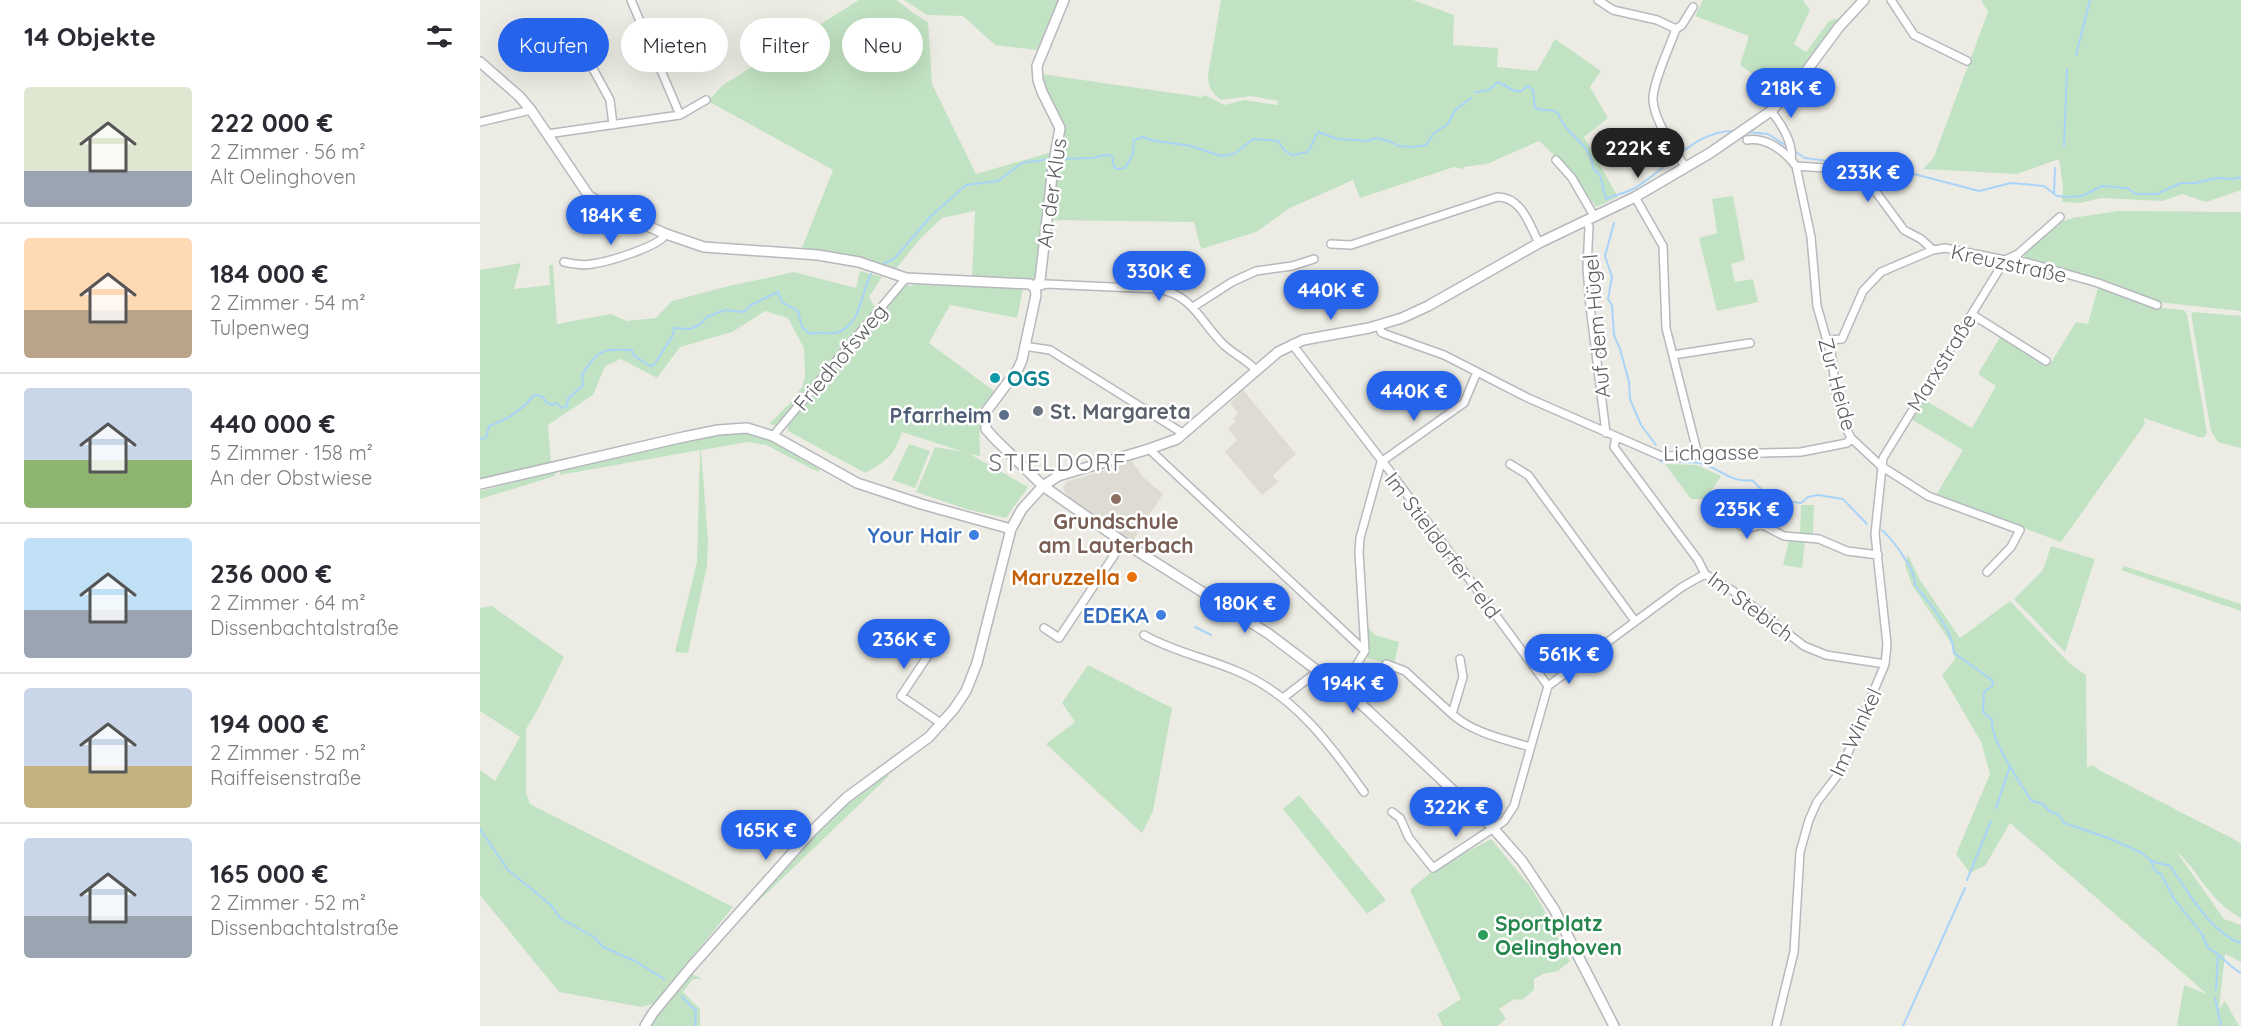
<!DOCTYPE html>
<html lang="de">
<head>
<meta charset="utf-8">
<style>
	:root { --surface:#fff; --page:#f2f2f3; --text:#2b2b33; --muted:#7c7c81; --line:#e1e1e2; --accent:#2563eb }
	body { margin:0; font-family:Quicksand,sans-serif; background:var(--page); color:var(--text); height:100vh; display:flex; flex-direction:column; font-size:22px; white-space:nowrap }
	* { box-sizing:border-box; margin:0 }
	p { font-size:20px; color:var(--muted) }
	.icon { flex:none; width:33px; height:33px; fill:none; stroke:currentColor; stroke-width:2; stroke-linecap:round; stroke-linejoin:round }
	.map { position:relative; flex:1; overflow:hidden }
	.sheet { display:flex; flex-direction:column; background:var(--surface); width:480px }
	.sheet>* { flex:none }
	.hud { position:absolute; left:18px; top:18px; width:570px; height:54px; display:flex; gap:12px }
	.price { position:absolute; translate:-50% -51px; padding:0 14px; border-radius:21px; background:var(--accent); color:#fff; font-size:20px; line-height:39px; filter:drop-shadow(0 2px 3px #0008) }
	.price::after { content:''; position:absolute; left:50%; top:36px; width:18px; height:14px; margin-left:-9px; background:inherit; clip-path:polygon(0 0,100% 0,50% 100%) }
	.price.active { background:#222; color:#fff }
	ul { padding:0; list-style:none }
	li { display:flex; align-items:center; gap:18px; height:150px; padding:0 24px }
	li+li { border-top:2px solid var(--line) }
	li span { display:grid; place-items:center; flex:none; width:168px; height:120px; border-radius:6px; color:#555 }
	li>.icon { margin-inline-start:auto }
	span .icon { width:72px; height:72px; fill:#fffc; stroke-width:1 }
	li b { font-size:26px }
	h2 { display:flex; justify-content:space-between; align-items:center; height:72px; padding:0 24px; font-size:26px }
	.pill { padding:0 21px; border-radius:27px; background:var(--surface); box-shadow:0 6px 24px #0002; font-size:21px; line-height:54px }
	.pill.active { background:var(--accent); color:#fff }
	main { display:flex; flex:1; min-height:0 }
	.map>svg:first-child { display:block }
</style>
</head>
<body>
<main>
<section class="sheet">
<h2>14 Objekte<svg class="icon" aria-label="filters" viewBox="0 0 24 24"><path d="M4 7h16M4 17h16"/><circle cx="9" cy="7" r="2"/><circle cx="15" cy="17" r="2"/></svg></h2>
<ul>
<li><span style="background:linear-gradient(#dfe7d0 70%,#9aa5b1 0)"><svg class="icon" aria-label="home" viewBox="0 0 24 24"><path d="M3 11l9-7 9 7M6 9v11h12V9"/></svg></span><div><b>222 000 €</b><p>2 Zimmer · 56 m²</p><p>Alt Oelinghoven</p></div></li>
<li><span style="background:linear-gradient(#ffd9b3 60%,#b9a48a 0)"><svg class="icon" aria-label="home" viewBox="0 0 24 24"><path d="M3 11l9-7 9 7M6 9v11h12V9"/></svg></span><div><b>184 000 €</b><p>2 Zimmer · 54 m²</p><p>Tulpenweg</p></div></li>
<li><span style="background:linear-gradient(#c9d6e8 60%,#8fb573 0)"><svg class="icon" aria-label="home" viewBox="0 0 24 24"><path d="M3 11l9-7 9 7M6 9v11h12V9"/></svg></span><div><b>440 000 €</b><p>5 Zimmer · 158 m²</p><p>An der Obstwiese</p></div></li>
<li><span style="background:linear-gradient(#bfe0f5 60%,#9aa5b1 0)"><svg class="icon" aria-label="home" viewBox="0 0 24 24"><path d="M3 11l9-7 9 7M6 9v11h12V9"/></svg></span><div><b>236 000 €</b><p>2 Zimmer · 64 m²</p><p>Dissenbachtalstraße</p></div></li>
<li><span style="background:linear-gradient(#c9d6e8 65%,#c2b280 0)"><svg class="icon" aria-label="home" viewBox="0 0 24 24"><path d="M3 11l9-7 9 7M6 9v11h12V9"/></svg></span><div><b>194 000 €</b><p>2 Zimmer · 52 m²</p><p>Raiffeisenstraße</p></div></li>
<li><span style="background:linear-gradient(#c9d6e8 65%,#9aa5b1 0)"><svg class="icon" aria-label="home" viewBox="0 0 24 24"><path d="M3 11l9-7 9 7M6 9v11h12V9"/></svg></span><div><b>165 000 €</b><p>2 Zimmer · 52 m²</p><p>Dissenbachtalstraße</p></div></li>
</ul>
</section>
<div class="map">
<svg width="1761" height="1026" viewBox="0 0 1761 1026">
	<rect width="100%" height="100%" fill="#edece4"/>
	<!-- education -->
	<path fill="#dddbd2" d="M 763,390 L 816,454 L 793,475 L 798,482 L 782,495 L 745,452 L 757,440 L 748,428 L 756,421 L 753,418 L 758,413 L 750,403 Z
		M 651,460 L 664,478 L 683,494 L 652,542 L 597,504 L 586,494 L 583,488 L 586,482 L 645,464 Z"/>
	<!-- green -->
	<path fill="#c2e3c3" d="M 379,0 L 417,0 L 433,13 L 448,22 L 452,84 L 496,174 L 572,152 L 557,275 L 552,280 L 492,277 L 495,211 L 462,218 L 442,237 L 414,271 C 384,258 353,249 321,250 L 353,170 L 228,101 L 243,85 Z
		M 424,0 L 580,0 L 557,50 L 515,45 L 483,16 L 447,15 Z
		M 741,0 L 933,0 L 974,15 L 973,45 L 1018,48 L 1017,67 L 1057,71 L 1075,39 L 1121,71 L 1110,87 L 1128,118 L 1104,137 L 1138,197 L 1116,207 L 1087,167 L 1059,141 L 1007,164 L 984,167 L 984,169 L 974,167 L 880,198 L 873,180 L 810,208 L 776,232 L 721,249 L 714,222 L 569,220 L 576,167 L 583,136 L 563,88 L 561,74 L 721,97 L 725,95 L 744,105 L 764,100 L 797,105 L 798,101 L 771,96 L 741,100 C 731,92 728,87 728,75 Z
		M 1223,0 L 1323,0 L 1330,10 L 1314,44 L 1326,52 L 1349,21 L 1360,18 L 1313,80 L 1299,93 L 1260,65 L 1269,36 L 1215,16 Z
		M 1501,0 L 1761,0 L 1761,190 L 1726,202 L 1703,194 L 1682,201 L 1622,198 L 1600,203 L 1582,202 L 1583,185 L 1579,159 L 1537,174 L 1443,169 L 1454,157 L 1508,12 Z
		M 1253,196 L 1265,260 L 1251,264 L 1255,282 L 1273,279 L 1278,302 L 1237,311 L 1219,238 L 1237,233 L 1232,199 Z
		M 1638,211 L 1761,212 L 1761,311 L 1677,302 L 1546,259 L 1544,256 L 1547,251 L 1581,222 L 1592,218 Z
		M 41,263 L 34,289 L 70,285 L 69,265 L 73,265 L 77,324 L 131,314 L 147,321 L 176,318 L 192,301 L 249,286 L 314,272 L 376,288 L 380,271 L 402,277 L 389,297 L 396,309 L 298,426 L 289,424 L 312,401 L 322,387 L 325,376 L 324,348 L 308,318 L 285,311 L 252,332 L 200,347 L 177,378 L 141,359 L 125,366 L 113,395 L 68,425 L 71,462 L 0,482 L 0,270 Z
		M 437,283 L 543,289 L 537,318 L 470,305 L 449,343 L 514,391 L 499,412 L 500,456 L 490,454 L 548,487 L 526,518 L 486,509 L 436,492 L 455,447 L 484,452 L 422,432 C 414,456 407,461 385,473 L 308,431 L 307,425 L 368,349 L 402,314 L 423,284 L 431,286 Z
		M 1619,284 L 1680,308 L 1704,310 L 1707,314 L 1727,433 L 1724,437 L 1719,437 L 1664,418 L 1665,424 L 1581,542 L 1456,495 L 1483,450 L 1431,419 L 1443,399 L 1492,428 L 1516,386 L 1498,374 L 1520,337 L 1569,366 L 1596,322 L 1608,324 Z
		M 1714,312 L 1761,316 L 1761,448 L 1738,442 L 1731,431 L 1711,314 Z
		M 271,432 L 282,435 L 340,469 L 338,472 L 286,445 L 268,442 L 221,450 L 228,540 L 227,566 L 208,653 L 195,652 L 217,562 L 220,450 L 79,475 L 84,466 L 243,433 Z
		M 429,444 L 450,451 L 435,488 L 412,480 Z
		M 1185,464 L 1217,465 L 1241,476 L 1226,499 L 1211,499 Z
		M 76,471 L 75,476 L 0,499 L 0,491 Z
		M 1286,495 L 1302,504 L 1291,525 L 1275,516 Z
		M 1321,505 L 1334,505 L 1333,535 L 1320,535 Z
		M 1309,541 L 1325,542 L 1322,568 L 1303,565 Z
		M 1571,546 L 1615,559 L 1585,652 L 1534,599 L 1563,570 Z
		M 1428,555 L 1440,580 L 1480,638 L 1530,601 L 1589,663 L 1606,675 L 1607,767 L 1613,765 L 1619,770 L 1761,843 L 1761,918 C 1728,900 1720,872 1696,851 L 1744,919 L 1761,925 L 1761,962 L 1745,954 L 1739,1009 L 1745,1001 L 1759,1026 L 1697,1026 L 1704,985 L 1727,994 L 1530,823 L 1505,866 L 1490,873 L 1476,854 L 1510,774 L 1501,742 L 1462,675 L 1475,659 L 1471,643 L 1432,585 L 1425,565 Z
		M 1644,566 L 1761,604 L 1761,611 L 1641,570 Z
		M 12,606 L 84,657 L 57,711 L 46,729 L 46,792 L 50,804 L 253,907 L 175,1003 L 162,1007 L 79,992 L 0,895 L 0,770 L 15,781 L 40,737 L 0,711 L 0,608 Z
		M 888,627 L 895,635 L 919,642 L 914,665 L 887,658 L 889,651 Z
		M 608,665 L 692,708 L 673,811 L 662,833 L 566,744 L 595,722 L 582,703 Z
		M 405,773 L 409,776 L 266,913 C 285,888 305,866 327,844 C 351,819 375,791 405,773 Z
		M 819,795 L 906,900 L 887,914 L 803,809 Z
		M 1011,839 L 1050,886 L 1062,906 L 1090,961 L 1078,971 L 1063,974 L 1054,979 L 1054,990 L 1042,1000 L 1034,999 L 1019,1009 L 1026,1019 L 1017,1026 L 963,1026 L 957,1014 L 981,999 L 930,890 L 955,869 Z
		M 212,974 L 223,979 L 213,979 L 203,992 L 220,1009 L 220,1026 L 170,1026 Z"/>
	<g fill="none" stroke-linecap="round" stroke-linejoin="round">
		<!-- stream -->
		<path stroke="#a9d4f8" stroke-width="2" d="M 1596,55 L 1610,0
			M 995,92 L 1009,90 L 1018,82 L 1035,91 L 1041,91 L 1048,86 L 1053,90 L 1055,108 C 1063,112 1070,108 1078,113 C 1084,135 1112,143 1113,168 L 1120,175 L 1126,199 C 1135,195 1145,193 1153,189 C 1186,171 1215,129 1255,131
			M 1267,132 L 1288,134 L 1308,147
			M 1584,146 L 1587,69
			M 1313,150 L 1325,158 L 1371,164 L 1384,159 L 1393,159 L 1405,163 L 1413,169 C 1422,168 1427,168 1434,174 L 1499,191 L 1531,183 L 1564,186 L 1577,196 L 1590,197 L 1602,196 L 1622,186 L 1647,188 L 1656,194 L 1677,194 L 1701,183 L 1715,183 L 1737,178 L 1753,179 L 1761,177
			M 579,159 L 612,158 L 626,155 L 632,156 L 634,167 L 638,169 L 645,168 L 653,154 L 654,140 L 663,137 L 670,140 L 711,146 L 741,156 L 754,154 L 773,139 L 798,141 L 804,150 L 812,155 L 828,152 L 838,132 L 858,139 L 887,141 L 896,138 L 909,141 L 918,146 L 932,147 L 946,145 L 954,133 L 968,124 L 975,110 L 991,98
			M 1574,194 L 1575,168
			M 1134,223 L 1125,256 L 1132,277 L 1128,299 L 1132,305 L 1134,335 L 1140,349 L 1149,382 L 1150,399 L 1161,425 L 1176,445
			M 403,264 L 415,258 L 451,216 L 486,185 L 518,181 L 542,163 L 570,159
			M 0,439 L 6,438 L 9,426 C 28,419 41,411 54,395 L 63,397 L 66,402 L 72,405 L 76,403 L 82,408 L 87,406 L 88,399 L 103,385 L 102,375 C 120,349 120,349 152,350 L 153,355 L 170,366 L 174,365 L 193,335 L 194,328 L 210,329 L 219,325 L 227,317 L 245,310 L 264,312 L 271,305 L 298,292 L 302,302 L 318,311 L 322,327 L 330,334 C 342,330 350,336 359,332 C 382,322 381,292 391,274
			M 1180,461 C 1193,463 1206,461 1219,463 C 1239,467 1251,484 1272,480 L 1283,491 L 1298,492 L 1306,501 L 1321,503 L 1328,497 L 1338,495 L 1363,499 L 1387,524
			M 1402,530 C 1413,540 1436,570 1435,585 C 1450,604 1473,630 1474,653 L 1512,680 L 1513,685 L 1504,692 L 1503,712 L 1512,720 C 1510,738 1540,784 1552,801 L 1563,804 L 1570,812 C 1578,813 1581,816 1584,823 L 1631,839 L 1662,853 L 1671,861 L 1675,871 L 1681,874 L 1694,899 L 1722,934 L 1728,948 C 1741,954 1748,966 1761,973
			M 715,627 L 731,635
			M 1516,808 L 1530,766
			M 0,829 L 28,870 L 71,905 L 80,918 L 114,937 L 123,947 L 155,961 L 184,979
			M 1671,861 L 1690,866 C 1707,890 1731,934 1761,943
			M 1487,880 L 1511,821
			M 1736,990 L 1738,954
			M 202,997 L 216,1011 L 215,1026
			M 1735,998 L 1741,1026
			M 1423,1026 L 1485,888"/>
		<defs>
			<path id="street" d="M 1118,0 L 1133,10 L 1177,20 L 1196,29 C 1190,46 1172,84 1173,100 C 1174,121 1195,149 1205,167
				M 1411,0 L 1434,35 L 1487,61
				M 1196,29 L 1202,25 L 1213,7
				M 70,49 C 81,42 89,39 100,45 L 130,100 L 133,125
				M 1291,111 C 1301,123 1314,144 1311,160
				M 200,115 L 226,100
				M 0,122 L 51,110
				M 67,134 L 200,115 L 151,0
				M 1267,140 C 1286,137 1304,150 1316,166 L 1331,237 L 1337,306 L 1352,358 L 1356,394 L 1365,426 L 1371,438 L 1401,466 L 1448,496 L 1540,530 L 1531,547 L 1507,572
				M 1076,160 L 1092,178 L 1114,216
				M 1316,166 L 1374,170 L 1382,173 L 1424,230 L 1441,239 L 1453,250
				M 1155,197 L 1183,246 L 1186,328 L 1218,455
				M 1106,220 L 1109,227 L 1107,267 L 1110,306 L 1126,433
				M 851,244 L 871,245 L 1017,197 C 1042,197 1049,224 1059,243
				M 84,262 C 93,264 103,266 112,264 C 127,262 179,247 186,234
				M 555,288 L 566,284 L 677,289 C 713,294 721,323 744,345 C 755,355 767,360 777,371
				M 713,307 L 752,282 L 776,271 L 812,266 L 834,259
				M 1493,315 L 1566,361
				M 899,325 L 901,332 L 905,334 L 964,355 L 1048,398 L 1181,456 L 1321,452 L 1367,443 L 1371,438
				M 1348,340 L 1362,339 L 1383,291 L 1401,272 L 1453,250 L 1465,248 L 1525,260 L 1545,262 L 1618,283 L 1677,305
				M 812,344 L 909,470 L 1068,686
				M 544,346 L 570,350 L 704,434
				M 1193,355 L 1270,343
				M 293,436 L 426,278
				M 1136,437 L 1134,447 L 1218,560 L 1225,574 L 1253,591 L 1324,646 L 1346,655 L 1405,664
				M 669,449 L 885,651
				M 901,462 L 984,403 L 997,372
				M 1030,464 L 1048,475 L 1155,621
				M 1265,516 L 1304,536 L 1339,539 L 1367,551 L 1398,555
				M 1258,523 C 1265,531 1274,527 1282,524
				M 564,628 L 579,638 L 643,542
				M 664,635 C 694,652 727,658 759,672 C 815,696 850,744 884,792
				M 447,657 L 421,696 L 462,724
				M 980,659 L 983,677 L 972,714 C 993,733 1024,739 1050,747
				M 906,664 L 925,671 L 972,714
				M 862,689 L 885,651 L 879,552 L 880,538 L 901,462
				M 803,698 L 838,671
				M 912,812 L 920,818 L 929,838 L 953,868 L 1024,821 L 1034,806 L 1068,686 L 1202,587 L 1225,574
				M 1296,1026 L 1314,952 L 1320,852 L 1329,820 L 1337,802 L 1360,772 L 1405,664 L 1407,644 L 1395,534 L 1403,458 L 1525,260 L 1538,254 L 1580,217"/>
			<path id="secondary" d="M 0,62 L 39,96 L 51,110 L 109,196 L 140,214 L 186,234 L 224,247 L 338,255 L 379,262 L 426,278 L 550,284 L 555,288
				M 555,288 L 556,295 L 542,360 L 538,369 L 505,413 L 506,429 L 514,438 L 563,486 L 643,542 L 789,634 L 880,703 L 1013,828 L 1042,861 L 1074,909 L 1134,1026
				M 555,288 L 560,280 L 573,167 L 580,128 L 562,92 L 558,80 L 557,66 L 584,0
				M 0,484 L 199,438 L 238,430 L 267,428 L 293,436 L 377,483 L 441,504 L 531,529
				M 165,1026 L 173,1013 L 211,967 L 331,832 L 366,798 L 449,737 L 474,709 L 486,691 L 497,663 L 531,529 L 542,509 L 563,486 L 578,476 L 669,449 L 697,439 L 798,352 L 823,340 L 889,328 L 922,318 L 948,306 L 1059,243 L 1155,197 L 1230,153 L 1291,111 L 1316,85 L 1359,27 L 1384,0"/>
		</defs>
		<!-- street casing -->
		<use href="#street" stroke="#b6b9bd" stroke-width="10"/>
		<!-- secondary casing -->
		<use href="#secondary" stroke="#b6b8bd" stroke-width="12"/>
		<!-- street -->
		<use href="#street" stroke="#fff" stroke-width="7"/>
		<!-- secondary -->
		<use href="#secondary" stroke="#fff" stroke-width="9"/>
	</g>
	<!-- markers -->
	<circle fill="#0f9aa8" stroke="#fff" stroke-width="2" cx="515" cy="378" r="6"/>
	<circle fill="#6b7280" stroke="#fff" stroke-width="2" cx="558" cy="411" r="6"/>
	<circle fill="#5c6f8a" stroke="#fff" stroke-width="2" cx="524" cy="415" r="6"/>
	<circle fill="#8d6e63" stroke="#fff" stroke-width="2" cx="636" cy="499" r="6"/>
	<g fill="#3f7fe0" stroke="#fff" stroke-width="2">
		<circle cx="494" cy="535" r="6"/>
		<circle cx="681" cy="615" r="6"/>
	</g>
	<circle fill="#e8710a" stroke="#fff" stroke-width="2" cx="652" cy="577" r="6"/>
	<circle fill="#2e9e5b" stroke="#fff" stroke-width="2" cx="1003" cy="935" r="6"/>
	<g text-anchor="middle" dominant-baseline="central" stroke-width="5" stroke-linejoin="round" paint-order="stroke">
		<!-- street labels -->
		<g font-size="21" fill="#5c5f63" stroke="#fff">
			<text transform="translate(571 193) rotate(-82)">An der Klus</text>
			<text transform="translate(1529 263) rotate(12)">Kreuzstraße</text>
			<text transform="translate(1116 326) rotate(-95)">Auf dem Hügel</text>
			<text transform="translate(360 357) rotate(-50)">Friedhofsweg</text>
			<text transform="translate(1461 362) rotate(-58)">Marxstraße</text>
			<text transform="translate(1358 384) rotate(75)">Zur Heide</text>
			<text transform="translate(1231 452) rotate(-1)">Lichgasse</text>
			<text transform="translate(963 545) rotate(53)">Im Stieldorfer Feld</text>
			<text transform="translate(1271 606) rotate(37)">Im Stebich</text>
			<text transform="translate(1375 732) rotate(-65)">Im Winkel</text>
		</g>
		<!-- culture labels -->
		<g font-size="21" font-weight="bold" fill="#0d838f" stroke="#fff" text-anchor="start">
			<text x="527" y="378">OGS</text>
		</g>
		<!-- worship labels -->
		<g font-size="21" font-weight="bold" fill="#5b616d" stroke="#fff" text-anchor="start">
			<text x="570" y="411">St. Margareta</text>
		</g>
		<!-- service labels -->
		<g font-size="21" font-weight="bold" fill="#4e5e75" stroke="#fff" text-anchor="end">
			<text x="512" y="415">Pfarrheim</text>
		</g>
		<!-- education labels -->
		<g font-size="21" font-weight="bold" fill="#785e54" stroke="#fff">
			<text x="636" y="521">Grundschule<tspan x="636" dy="24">am Lauterbach</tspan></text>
		</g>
		<!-- shop labels -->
		<g font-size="21" font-weight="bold" fill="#366cbe" stroke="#fff" text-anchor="end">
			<text x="482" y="535">Your Hair</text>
			<text x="669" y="615">EDEKA</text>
		</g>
		<!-- food labels -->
		<g font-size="21" font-weight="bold" fill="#c56008" stroke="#fff" text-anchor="end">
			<text x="640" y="577">Maruzzella</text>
		</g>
		<!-- leisure labels -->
		<g font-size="21" font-weight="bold" fill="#27864d" stroke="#fff" text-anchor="start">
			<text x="1015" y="923">Sportplatz<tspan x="1015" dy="24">Oelinghoven</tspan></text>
		</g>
		<!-- quarter labels -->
		<g font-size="24" letter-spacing="1.5" fill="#6d7175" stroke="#fff">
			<text x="578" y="462">STIELDORF</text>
		</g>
	</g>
</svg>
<b class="price" style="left:1311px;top:119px">218K €</b>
<b class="price active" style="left:1158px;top:179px">222K €</b>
<b class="price" style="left:1388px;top:203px">233K €</b>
<b class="price" style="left:131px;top:246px">184K €</b>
<b class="price" style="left:679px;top:302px">330K €</b>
<b class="price" style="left:851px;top:321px">440K €</b>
<b class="price" style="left:934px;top:422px">440K €</b>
<b class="price" style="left:1267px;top:540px">235K €</b>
<b class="price" style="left:765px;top:634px">180K €</b>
<b class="price" style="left:424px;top:670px">236K €</b>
<b class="price" style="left:1089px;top:685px">561K €</b>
<b class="price" style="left:873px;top:714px">194K €</b>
<b class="price" style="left:976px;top:838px">322K €</b>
<b class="price" style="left:286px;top:861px">165K €</b>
<div class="hud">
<a class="pill active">Kaufen</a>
<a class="pill">Mieten</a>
<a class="pill">Filter</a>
<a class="pill">Neu</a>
</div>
</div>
</main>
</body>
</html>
